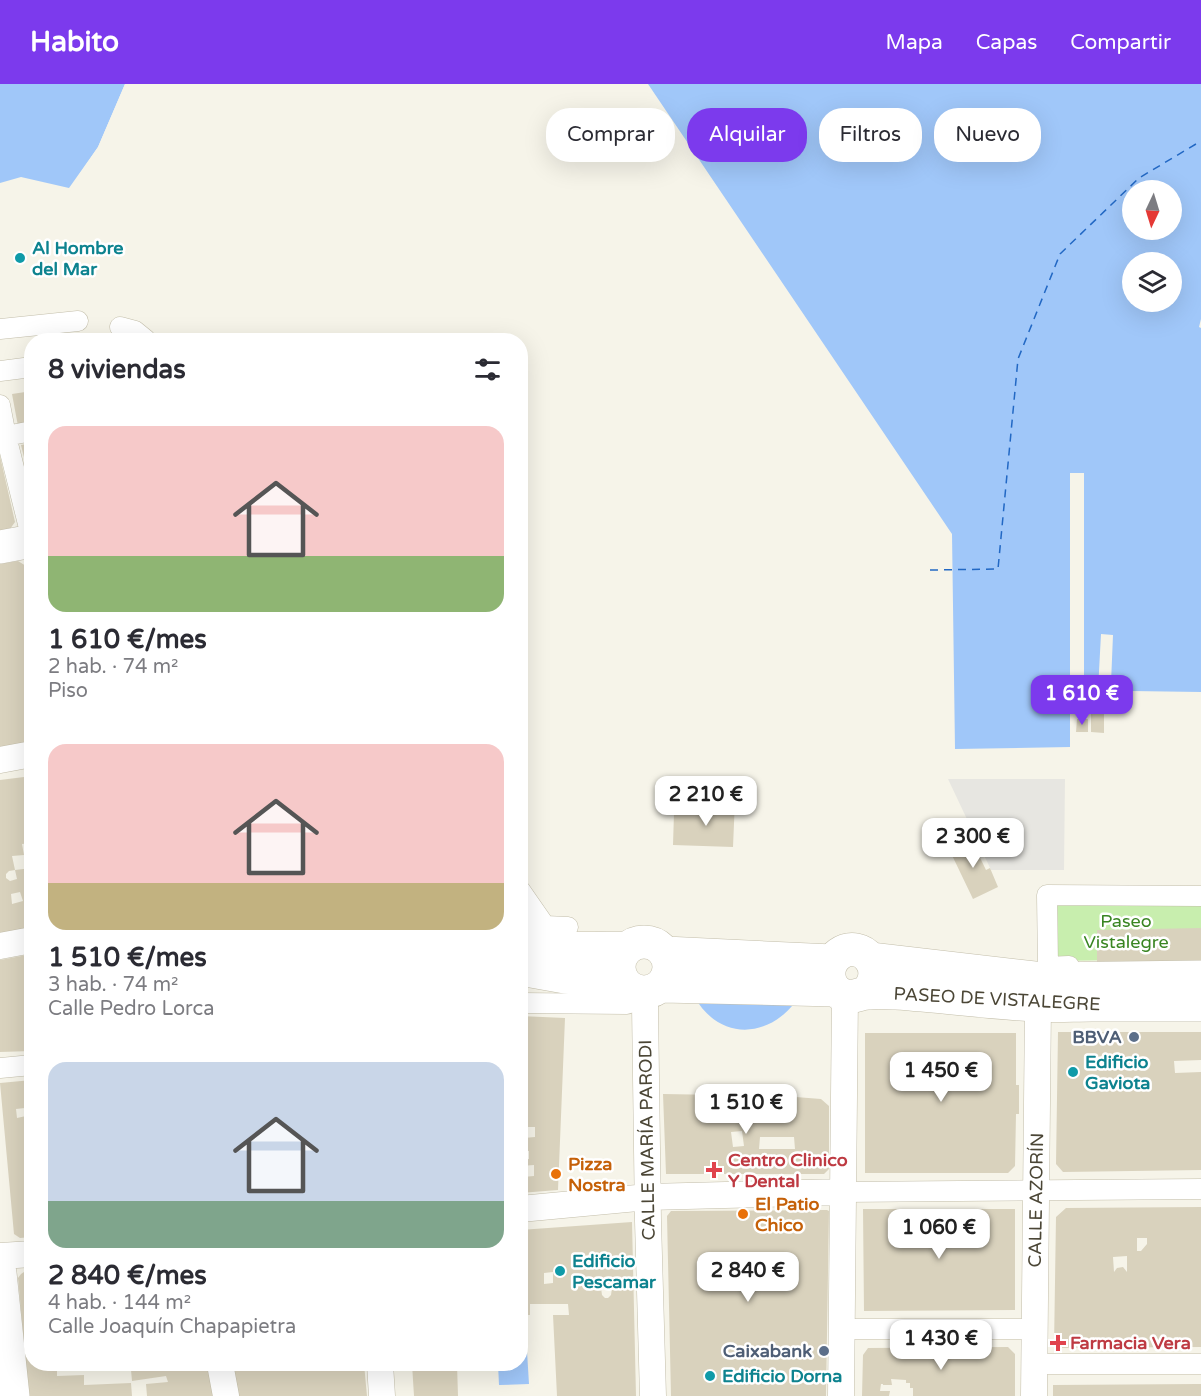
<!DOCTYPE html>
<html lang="es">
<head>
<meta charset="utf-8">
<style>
	:root { --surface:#fff; --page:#f2f2f3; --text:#2b2b33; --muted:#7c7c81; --accent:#7c3aed }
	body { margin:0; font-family:"Varela Round",sans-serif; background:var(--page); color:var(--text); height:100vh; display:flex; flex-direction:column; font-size:22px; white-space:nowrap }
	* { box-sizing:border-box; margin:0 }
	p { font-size:20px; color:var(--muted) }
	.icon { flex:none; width:33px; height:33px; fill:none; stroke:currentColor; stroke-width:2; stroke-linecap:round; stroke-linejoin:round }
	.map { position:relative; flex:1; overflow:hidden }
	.details { position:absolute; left:24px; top:249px; width:504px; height:1038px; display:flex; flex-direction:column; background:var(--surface); border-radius:24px; box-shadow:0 6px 24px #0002 }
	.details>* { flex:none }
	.banner { position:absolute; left:546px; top:24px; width:564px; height:54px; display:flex; gap:12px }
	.needle { width:39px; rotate:184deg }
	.controls { position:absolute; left:1122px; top:96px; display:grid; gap:12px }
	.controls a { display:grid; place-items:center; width:60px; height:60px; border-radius:50%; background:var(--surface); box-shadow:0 6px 24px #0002; font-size:30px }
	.price { position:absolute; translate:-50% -51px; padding:0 14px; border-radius:12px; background:#fff; color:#222; font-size:20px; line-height:39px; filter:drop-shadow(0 2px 3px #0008) }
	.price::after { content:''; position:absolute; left:50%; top:36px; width:18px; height:14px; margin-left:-9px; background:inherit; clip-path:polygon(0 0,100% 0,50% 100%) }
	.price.current { background:var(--accent); color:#fff }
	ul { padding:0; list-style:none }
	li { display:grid; align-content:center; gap:12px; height:318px; padding:0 24px }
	li span { display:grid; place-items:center; height:186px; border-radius:18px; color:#555 }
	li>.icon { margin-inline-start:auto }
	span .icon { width:108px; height:108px; fill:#fffc; stroke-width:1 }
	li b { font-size:26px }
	h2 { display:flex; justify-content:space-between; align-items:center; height:72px; padding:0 24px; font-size:26px }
	.pill { padding:0 21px; border-radius:24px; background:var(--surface); box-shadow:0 6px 24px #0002; font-size:21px; line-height:54px }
	.pill.current { background:var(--accent); color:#fff }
	header { display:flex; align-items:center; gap:36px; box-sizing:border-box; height:84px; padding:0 30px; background:var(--accent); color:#fff }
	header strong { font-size:28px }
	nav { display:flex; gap:33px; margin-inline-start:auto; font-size:21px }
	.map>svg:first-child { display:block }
</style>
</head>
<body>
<header>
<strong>Habito</strong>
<nav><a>Mapa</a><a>Capas</a><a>Compartir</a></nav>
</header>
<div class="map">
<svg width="1201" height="1312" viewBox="0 0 1201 1312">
	<rect width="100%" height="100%" fill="#f6f4e9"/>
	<!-- green -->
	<path fill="#c8eeae" d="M 1201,818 L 1201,875 L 1051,877 L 1050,820 Z"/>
	<!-- parking -->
	<path fill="#e7e6e1" d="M 948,695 L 1065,695 L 1064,786 L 991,786 Z"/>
	<!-- water -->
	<path fill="#a0c7f9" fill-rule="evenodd" d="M 0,0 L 125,0 L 98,63 L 69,104 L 21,93 L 0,99 Z
		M 648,0 L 1201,0 L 1201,235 L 1199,243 L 1201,244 L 1201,608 L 1131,607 L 1131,624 L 1110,623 L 1113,551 L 1101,550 L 1098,606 L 1084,606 L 1084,389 L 1070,389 L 1070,663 L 955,665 L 952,450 ZM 1172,106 L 1172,146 L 1132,146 L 1132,106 ZM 1172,178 L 1172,218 L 1132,218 L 1132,178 Z
		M 694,912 L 796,917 C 767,956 718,956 694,912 Z
		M 521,1251 L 526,1251 L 529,1300 L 499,1301 L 498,1280 L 520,1280 Z"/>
	<!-- pier -->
	<path fill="#f6f4e9" d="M 125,0 L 128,1 L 101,65 L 71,106 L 68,107 L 98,63 Z"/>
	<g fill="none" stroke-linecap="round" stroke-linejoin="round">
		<!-- ferry -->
		<path stroke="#2268c4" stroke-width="1.5" stroke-dasharray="8 6" stroke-linecap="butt" d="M 930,486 L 998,485 L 1018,275 L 1060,170 L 1139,94 L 1201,57"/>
	</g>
	<!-- building -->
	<path fill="#d9d2bd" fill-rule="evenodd" d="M 115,249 L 139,256 L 114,256 Z
		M 32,307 L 32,340 L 18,342 L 12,310 Z
		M 32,359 L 32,402 L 31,402 L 21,361 Z
		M 0,372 L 15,438 L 10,445 L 0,447 Z
		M 18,477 L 26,482 L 32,507 L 32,660 L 0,664 L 0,480 Z
		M 1091,627 L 1104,627 L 1104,649 L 1091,648 Z
		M 1077,635 L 1088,635 L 1088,648 L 1076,648 Z
		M 32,692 L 32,759 L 22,760 L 24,771 L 12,772 L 15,786 L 32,784 L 32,844 L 0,849 L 0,696 ZM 15,786 L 17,795 L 10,797 L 6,794 L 6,790 L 9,787 ZM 20,808 L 23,817 L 12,820 L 11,810 Z
		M 659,695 L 678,695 L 677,710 L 658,710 Z
		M 717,715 L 735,716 L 733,763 L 673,761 L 674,729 L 716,731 Z
		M 971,755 L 986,786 L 990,784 L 998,803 L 973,815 L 949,765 Z
		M 1201,844 L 1201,878 L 1097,879 L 1097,846 Z
		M 32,870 L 32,967 L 0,968 L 0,876 Z
		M 520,932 L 565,934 L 558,1106 L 520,1109 L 520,1086 L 522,1086 L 523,1093 L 534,1092 L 534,1081 L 520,1082 L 520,1076 L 529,1075 L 529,1067 L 520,1067 ZM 524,1043 L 535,1043 L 535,1053 L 524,1054 Z
		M 1058,948 L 1201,948 L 1201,976 L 1174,977 L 1175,989 L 1201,988 L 1201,1086 L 1063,1088 L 1056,1080 Z
		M 865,949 L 1016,949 L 1016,1001 L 1019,1001 L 1019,1030 L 1016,1030 L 1015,1082 L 1008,1089 L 865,1089 Z
		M 32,996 L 32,1033 L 26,1034 L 25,1024 L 16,1025 L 17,1034 L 26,1032 L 28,1044 L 32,1044 L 32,1124 L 26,1124 L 27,1135 L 32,1135 L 32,1153 L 20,1154 L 14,1150 L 0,999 Z
		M 663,1010 L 783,1012 L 821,1015 L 829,1022 L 829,1085 L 824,1090 L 666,1090 ZM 742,1047 L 744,1062 L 733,1063 L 731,1048 ZM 760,1053 L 794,1053 L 795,1065 L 759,1065 Z
		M 1201,1123 L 1201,1263 L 1056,1264 L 1054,1263 L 1056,1133 L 1066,1124 ZM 1137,1154 L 1147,1154 L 1147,1160 L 1141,1167 L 1137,1167 ZM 1127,1172 L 1127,1188 L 1123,1183 L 1117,1184 L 1114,1188 L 1113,1173 Z
		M 863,1125 L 1015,1125 L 1015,1226 L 864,1227 Z
		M 827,1126 L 829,1127 L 826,1312 L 671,1312 L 667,1132 L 671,1127 Z
		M 632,1138 L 636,1312 L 557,1312 L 553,1231 L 569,1231 L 568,1220 L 530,1220 L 530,1231 L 520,1231 L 520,1146 ZM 553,1188 L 553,1199 L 544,1200 L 544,1189 ZM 601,1204 L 612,1204 L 611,1211 L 608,1214 L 605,1214 L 602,1211 Z
		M 24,1188 L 32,1188 L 32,1280 L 57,1280 L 57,1292 L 84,1291 L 84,1301 L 131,1299 L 132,1312 L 29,1312 L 18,1194 L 21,1190 Z
		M 1008,1263 L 1015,1270 L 1015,1312 L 913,1312 L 913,1304 L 910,1304 L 910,1299 L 906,1299 L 906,1296 L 891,1295 L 892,1301 L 883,1301 L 883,1300 L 881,1300 L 880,1307 L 890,1307 L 889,1312 L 862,1312 L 863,1271 L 868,1264 Z
		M 147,1280 L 208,1280 L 215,1312 L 147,1312 L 146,1300 L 168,1298 L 166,1292 L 132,1297 L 131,1286 L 148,1284 Z
		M 231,1280 L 364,1280 L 367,1312 L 238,1312 Z
		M 412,1280 L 457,1280 L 458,1312 L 414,1312 Z
		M 1197,1300 L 1201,1300 L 1201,1312 L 1053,1312 L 1053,1301 Z"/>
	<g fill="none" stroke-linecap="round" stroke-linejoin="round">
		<defs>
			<path id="pedestrian" d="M 120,243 L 135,247 L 146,256
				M 0,245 L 78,237
				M 0,287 L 32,283
				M 0,321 L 6,352 L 32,456
				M 6,352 L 32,347
				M 520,806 L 545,842
				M 520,834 L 545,842 L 568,843
				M 1069,882 L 1048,883 L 1047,811 L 1201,812
				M 520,919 L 627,920
				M 0,984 L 32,981
				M 843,1108 L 1201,1105
				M 842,1245 L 1034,1245
				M 1034,1280 L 1201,1280"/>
			<path id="minor" d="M 0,676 L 32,670
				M 0,862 L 32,856
				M 640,908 L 645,921 L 648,1137 L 653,1312
				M 520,1125 L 648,1113 L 843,1108
				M 0,1172 L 32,1170
				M 220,1280 L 226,1312
				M 380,1280 L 382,1312
				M 841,1312 L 845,912
				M 1034,1312 L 1038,921"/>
			<path id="tertiary" d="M 0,463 L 32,457
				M 520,856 C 552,868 593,864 627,864
				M619 883a25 25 0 1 1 50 0a25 25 0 1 1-50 0Z
				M 665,869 L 832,877
				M 870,875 L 1043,895 L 1201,893
				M 520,885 L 565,893 L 624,899
				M 662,902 L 835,906
				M 866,909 C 889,885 862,854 839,870 C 824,881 826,904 843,911 C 853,915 859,909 869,909 C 878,908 887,909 896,909 C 943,912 990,919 1037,921 C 1055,922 1073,921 1092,921 C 1128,921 1165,921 1201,921
				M 0,1189 L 13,1312"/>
		</defs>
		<!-- pedestrian casing -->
		<use href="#pedestrian" stroke="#c3beaa" stroke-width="21"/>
		<!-- minor casing -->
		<use href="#minor" stroke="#c3beaa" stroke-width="27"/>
		<!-- tertiary casing -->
		<use href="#tertiary" stroke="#c3beaa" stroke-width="34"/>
		<!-- pedestrian -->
		<use href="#pedestrian" stroke="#fff" stroke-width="20"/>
		<!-- minor -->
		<use href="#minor" stroke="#fff" stroke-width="26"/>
		<!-- tertiary -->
		<use href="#tertiary" stroke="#fff" stroke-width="33"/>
	</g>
	<!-- markers -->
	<g fill="#0f9aa8" stroke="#fff" stroke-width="2">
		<circle cx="20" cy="174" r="6"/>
		<circle cx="1073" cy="988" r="6"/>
		<circle cx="560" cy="1187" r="6"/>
		<circle cx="710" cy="1292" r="6"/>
	</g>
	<g fill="#5c6f8a" stroke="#fff" stroke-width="2">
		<circle cx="1134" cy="953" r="6"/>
		<circle cx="824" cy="1267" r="6"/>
	</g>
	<g fill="#e0444e" stroke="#fff" stroke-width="2">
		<path d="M711 1077h6v6h6v6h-6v6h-6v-6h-6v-6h6z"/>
		<path d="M1055 1250h6v6h6v6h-6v6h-6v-6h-6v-6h6z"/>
	</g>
	<g fill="#e8710a" stroke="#fff" stroke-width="2">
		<circle cx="556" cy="1090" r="6"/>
		<circle cx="743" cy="1130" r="6"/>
	</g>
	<g text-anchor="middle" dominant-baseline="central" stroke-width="5" stroke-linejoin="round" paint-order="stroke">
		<!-- culture labels -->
		<g font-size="18" font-weight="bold" fill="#0d838f" stroke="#fff" text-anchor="start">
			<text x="32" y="164">Al Hombre<tspan x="32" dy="21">del Mar</tspan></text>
			<text x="1085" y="978">Edificio<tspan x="1085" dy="21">Gaviota</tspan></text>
			<text x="572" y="1177">Edificio<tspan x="572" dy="21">Pescamar</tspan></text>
			<text x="722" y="1292">Edificio Dorna</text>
		</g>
		<!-- park labels -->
		<g font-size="18" fill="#398522" stroke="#fff">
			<text x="1126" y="837">Paseo<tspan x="1126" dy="21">Vistalegre</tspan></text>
		</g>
		<!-- street labels -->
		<g font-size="18" fill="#4b4636" stroke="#fff">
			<text transform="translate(997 915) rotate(3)">PASEO DE VISTALEGRE</text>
			<text transform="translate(647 1056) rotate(-91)">CALLE MARÍA PARODI</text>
			<text transform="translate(1036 1116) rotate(-89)">CALLE AZORÍN</text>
		</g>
		<!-- service labels -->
		<g font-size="18" font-weight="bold" fill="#4e5e75" stroke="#fff" text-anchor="end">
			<text x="1122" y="953">BBVA</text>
			<text x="812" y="1267">Caixabank</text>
		</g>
		<!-- health labels -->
		<g font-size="18" font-weight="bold" fill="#be3a42" stroke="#fff" text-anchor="start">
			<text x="728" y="1076">Centro Clinico<tspan x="728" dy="21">Y Dental</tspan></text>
			<text x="1070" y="1259">Farmacia Vera</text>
		</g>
		<!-- food labels -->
		<g font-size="18" font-weight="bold" fill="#c56008" stroke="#fff" text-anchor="start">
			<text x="568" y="1080">Pizza<tspan x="568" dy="21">Nostra</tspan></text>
			<text x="755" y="1120">El Patio<tspan x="755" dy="21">Chico</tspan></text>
		</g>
	</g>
</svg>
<div class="controls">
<a><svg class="needle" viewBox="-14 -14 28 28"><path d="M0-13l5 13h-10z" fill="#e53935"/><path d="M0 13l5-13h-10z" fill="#7c7c81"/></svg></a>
<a><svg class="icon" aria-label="layers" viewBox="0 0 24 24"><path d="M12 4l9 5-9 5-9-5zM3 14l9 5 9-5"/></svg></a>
</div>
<b class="price current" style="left:1082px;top:642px">1 610 €</b>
<b class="price" style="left:706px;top:743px">2 210 €</b>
<b class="price" style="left:973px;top:785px">2 300 €</b>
<b class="price" style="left:941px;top:1019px">1 450 €</b>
<b class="price" style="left:746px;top:1051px">1 510 €</b>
<b class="price" style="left:939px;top:1176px">1 060 €</b>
<b class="price" style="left:748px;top:1219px">2 840 €</b>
<b class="price" style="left:941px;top:1287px">1 430 €</b>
<div class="banner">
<a class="pill">Comprar</a>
<a class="pill current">Alquilar</a>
<a class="pill">Filtros</a>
<a class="pill">Nuevo</a>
</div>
<section class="details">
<h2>8 viviendas<svg class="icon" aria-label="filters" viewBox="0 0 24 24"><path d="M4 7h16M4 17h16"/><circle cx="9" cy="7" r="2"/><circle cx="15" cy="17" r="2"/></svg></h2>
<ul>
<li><span style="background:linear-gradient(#f6c9c9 70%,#8fb573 0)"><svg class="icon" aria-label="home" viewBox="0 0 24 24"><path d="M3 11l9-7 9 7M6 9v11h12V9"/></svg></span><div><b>1 610 €/mes</b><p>2 hab. · 74 m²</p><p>Piso</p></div></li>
<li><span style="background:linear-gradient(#f6c9c9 75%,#c2b280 0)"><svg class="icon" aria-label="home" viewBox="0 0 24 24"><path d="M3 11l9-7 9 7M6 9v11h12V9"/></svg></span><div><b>1 510 €/mes</b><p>3 hab. · 74 m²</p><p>Calle Pedro Lorca</p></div></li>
<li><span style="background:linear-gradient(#c9d6e8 75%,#7fa58c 0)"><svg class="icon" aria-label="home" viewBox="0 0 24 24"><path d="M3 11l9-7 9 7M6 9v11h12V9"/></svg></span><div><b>2 840 €/mes</b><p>4 hab. · 144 m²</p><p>Calle Joaquín Chapapietra</p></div></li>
</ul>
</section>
</div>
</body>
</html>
